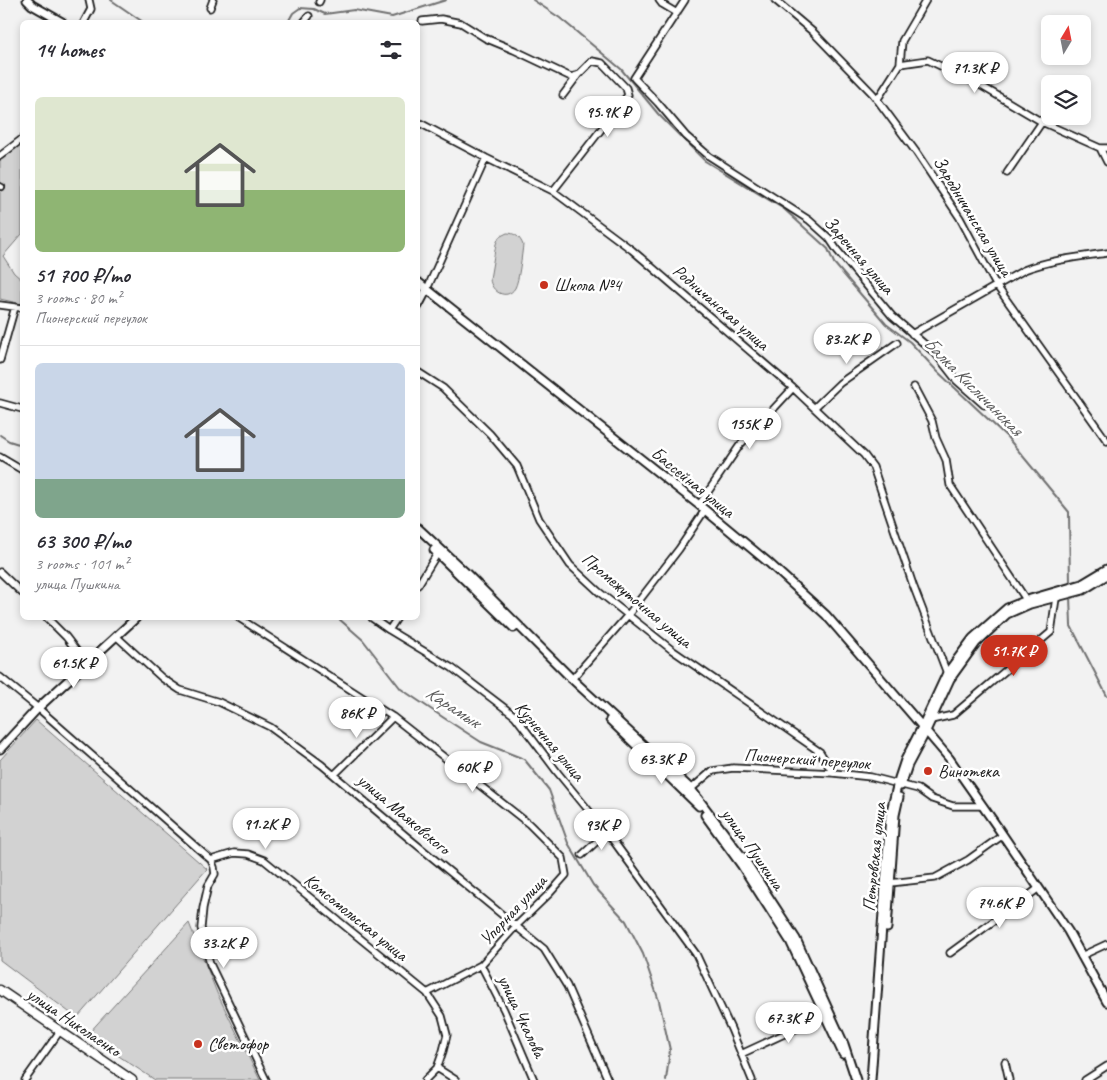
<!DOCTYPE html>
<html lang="en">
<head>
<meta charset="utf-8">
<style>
	:root { --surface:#fff; --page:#f2f2f3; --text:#2b2b33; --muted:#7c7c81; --line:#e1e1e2; --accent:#c8321e }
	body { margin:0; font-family:Caveat,sans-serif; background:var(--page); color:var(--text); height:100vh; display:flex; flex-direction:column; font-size:19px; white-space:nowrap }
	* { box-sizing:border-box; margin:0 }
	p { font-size:16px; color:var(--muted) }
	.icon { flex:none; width:28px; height:28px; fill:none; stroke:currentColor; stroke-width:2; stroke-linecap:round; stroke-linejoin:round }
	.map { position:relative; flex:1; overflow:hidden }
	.sheet { position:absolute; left:20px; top:20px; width:400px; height:600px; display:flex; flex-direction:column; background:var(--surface); border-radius:8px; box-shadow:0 2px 8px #0003 }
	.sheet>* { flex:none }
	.needle { width:32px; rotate:10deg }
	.buttons { position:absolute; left:1041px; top:15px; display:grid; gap:10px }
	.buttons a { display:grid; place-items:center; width:50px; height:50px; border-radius:8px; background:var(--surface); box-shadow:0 2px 8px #0003; font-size:25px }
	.price { position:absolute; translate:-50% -42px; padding:0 11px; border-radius:18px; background:#fff; color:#222; font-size:16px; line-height:32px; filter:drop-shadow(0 1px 2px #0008) }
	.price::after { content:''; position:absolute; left:50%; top:30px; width:15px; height:11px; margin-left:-8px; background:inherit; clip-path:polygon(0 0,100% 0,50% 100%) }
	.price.active { background:var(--accent); color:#fff }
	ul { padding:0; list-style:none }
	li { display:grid; align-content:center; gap:10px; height:265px; padding:0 15px }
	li+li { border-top:1px solid var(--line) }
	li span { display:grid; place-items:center; height:155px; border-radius:8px; color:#555 }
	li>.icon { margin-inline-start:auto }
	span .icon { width:90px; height:90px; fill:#fffc; stroke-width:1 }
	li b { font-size:21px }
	h2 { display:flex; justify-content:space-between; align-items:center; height:60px; padding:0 15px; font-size:21px }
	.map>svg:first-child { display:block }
</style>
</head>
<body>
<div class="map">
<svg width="1107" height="1080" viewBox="0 0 1107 1080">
	<rect width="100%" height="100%" fill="#f2f2f2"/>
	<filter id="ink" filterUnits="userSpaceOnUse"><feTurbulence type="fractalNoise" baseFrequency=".02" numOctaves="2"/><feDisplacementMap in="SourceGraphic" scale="10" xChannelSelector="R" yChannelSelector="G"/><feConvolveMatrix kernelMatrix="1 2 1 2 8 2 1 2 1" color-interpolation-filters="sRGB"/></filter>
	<g filter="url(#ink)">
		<!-- green -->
		<path fill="#d2d2d2" stroke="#777" d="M 22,144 L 22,234 L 3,256 L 14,273 L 22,280 L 22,304 L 0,299 L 0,159 Z
			M 507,233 C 515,233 520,237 523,245 C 522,253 519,281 515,288 C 507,301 491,292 490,279 L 496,244 L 499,237 Z
			M 36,720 L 207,869 L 77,1018 L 0,960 L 0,760 Z
			M 189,923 L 217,993 L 260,1080 L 155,1080 L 87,1035 Z"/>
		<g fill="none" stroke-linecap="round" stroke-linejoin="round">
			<!-- stream -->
			<path stroke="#707070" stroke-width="2" d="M 111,0 L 143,22
				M 533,0 L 560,18 L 621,69 L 659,115 L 705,161 L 784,209 L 828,249 L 834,263 L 886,324 L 910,342 L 937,371 L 1007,437 L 1069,512 L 1070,585
				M 288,22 L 293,13 L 300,8 L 314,9 L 325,14 L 354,10 L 392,17 L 446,0
				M 0,435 L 9,441 L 22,445
				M 1070,595 L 1071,626 L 1107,696
				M 338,618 L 363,640 L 401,689 L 444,718 L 481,742 L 524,759 L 549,790 L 568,843 L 593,885 L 626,921 L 643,954 L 659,1001 L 670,1050 L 666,1080"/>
			<defs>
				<path id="pedestrian" d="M 0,186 L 2,187"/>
				<path id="minor" d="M 659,0 L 662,4 L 677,13
					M 685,0 L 634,78 L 658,103 L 686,136 L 709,156 L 809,220 L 829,238 L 837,250 L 892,316 L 936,354 L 957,381 L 984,405
					M 775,0 L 813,32 L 873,94 L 916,152 L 960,218 L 996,285 L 1107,441
					M 319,2 L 320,0
					M 210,8 L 213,0
					M 422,21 L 441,19 L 461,23 L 485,38 L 514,50 L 571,77 L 578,75 L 592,61 L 602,63 L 626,88 L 628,95 L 553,191
					M 84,22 L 91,9 L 89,0
					M 304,22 L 309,16
					M 900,64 L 928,60 L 978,84 L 1042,122 L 1100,148 L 1107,148
					M 563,95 L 578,75
					M 877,100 L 900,64 L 902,41 L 926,0
					M 418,122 L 486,158 L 553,191 L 632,250 L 793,388 L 864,455 L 873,467 L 913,585 L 948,676
					M 1100,148 L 1107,162
					M 0,156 L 22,139
					M 1007,173 L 1042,122
					M 427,289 L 486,158
					M 0,305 L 22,308
					M 912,334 L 1024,270 C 1050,260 1079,257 1107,253
					M 0,360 L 15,307
					M 418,372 L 443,388 L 490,434 L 517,466 L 539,519 L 570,565 L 599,592 L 672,650 L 820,752 L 833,773
					M 914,387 L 932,421 L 936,438 L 946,460 L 950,485 L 1029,604
					M 0,403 L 22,409
					M 814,408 L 840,383 L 897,343
					M 0,457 L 22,470
					M 699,505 L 740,445 L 793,388
					M 0,572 L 22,593
					M 418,585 L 437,554 L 441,552
					M 47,618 L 66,637 L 86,663
					M 239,618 L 393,717 L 529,824 L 563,858 L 566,875 L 550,893 L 516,926 L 481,965 L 427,993
					M 372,618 L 389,630 L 452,668 L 515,716 L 558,773 L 612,839 L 696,954 L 731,1029 L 752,1080
					M 389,630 L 397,618
					M 116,636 L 162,678 L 180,690 L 219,702 L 270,727 L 322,765 L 406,836 L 544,949 L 567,986 L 608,1080
					M 0,677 L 38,708 L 211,860 L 234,853 L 248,854 L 264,860 L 427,993 L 442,1016 L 447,1035 L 443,1051 L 437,1068 L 425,1080
					M 572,679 L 628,615 L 679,549 L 705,510
					M 931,720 L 953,715 L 1051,632 L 1056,598
					M 334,775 L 393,717
					M 691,789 L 712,771 L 733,768 L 833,773 L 871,777 L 918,789 L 932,799 L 953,806 L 983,806
					M 582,855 L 607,832
					M 211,860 L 214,867 L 215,874 L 208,886 L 203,908 L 201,928 L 210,964 L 266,1080
					M 890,883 L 935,878 L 968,860 L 1003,835
					M 950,953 L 1039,888
					M 1081,956 L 1107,944
					M 481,965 L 504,1010 L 534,1080
					M 741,1054 L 819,1018 L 829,1018
					M 1005,1062 L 1009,1080
					M 437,1068 L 456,1080
					M 25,1080 L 60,1031
					M 1085,1080 L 1107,1066"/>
				<path id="tertiary" d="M 27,0 L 32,5 L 62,22
					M 418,282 L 699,505 L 769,563 L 826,615 L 926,731 L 949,758 L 996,825 L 1068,931 L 1107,1002
					M 418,306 L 427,289
					M 418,528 L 464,571 L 572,679 L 691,789 L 746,862 L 796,939 L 844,1044 L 856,1080
					M 434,550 L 514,628
					M 610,720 L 699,806
					M 0,749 L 38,708 L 136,618
					M 901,786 L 908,765 L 926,731 L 950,679 L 976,643 L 1007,614 L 1030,604 L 1083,590 L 1107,575
					M 705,815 L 742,866 L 790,941 L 843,1054
					M 887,928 L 895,815 L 899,797
					M 871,1080 L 890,815 L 899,778 L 905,760 L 922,727 L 947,673 L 973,638 L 1007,608 L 1027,600 L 1082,584 L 1107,569"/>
				<path id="secondary" d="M 0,990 L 132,1080"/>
			</defs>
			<!-- pedestrian casing -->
			<use href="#pedestrian" stroke="#1c1c1c" stroke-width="8"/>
			<!-- minor casing -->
			<use href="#minor" stroke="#1c1c1c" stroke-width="9"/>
			<!-- tertiary casing -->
			<use href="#tertiary" stroke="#1c1c1c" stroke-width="11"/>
			<!-- secondary casing -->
			<use href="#secondary" stroke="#1c1c1c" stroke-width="11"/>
			<!-- pedestrian -->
			<use href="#pedestrian" stroke="#fff" stroke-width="4.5"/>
			<!-- minor -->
			<use href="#minor" stroke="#fff" stroke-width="5.5"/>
			<!-- tertiary -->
			<use href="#tertiary" stroke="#fff" stroke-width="7"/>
			<!-- secondary -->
			<use href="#secondary" stroke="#fff" stroke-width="8"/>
		</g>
	</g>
	<!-- markers -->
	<g fill="#c8321e" stroke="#fff" stroke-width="2">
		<circle cx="544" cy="285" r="5"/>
		<circle cx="928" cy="771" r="5"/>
		<circle cx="198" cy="1044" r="5"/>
	</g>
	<g text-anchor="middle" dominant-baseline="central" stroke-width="5" stroke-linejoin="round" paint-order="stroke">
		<!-- street labels -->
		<g font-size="18" fill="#1c1c1c" stroke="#fff">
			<text transform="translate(973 216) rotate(59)">Зародничанская улица</text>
			<text transform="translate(859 255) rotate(49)">Заречная улица</text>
			<text transform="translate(721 307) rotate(41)">Родничанская улица</text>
			<text transform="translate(693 482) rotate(39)">Бассейная улица</text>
			<text transform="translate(637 600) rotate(40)">Промежуточная улица</text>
			<text transform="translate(550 741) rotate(50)">Кузнечная улица</text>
			<text transform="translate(807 759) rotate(4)">Пионерский переулок</text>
			<text transform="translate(404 814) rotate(40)">улица Маяковского</text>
			<text transform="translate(753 849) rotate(55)">улица Пушкина</text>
			<text transform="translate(874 857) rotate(-84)">Петровская улица</text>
			<text transform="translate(513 910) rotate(-47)">Упорная улица</text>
			<text transform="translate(356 917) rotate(39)">Комсомольская улица</text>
			<text transform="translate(522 1016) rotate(65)">улица Чкалова</text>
			<text transform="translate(74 1022) rotate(34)">улица Николаенко</text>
		</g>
		<!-- poi labels -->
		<g font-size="18" fill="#1c1c1c" stroke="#fff" text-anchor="start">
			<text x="554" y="285">Школа №4</text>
			<text x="938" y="771">Винотека</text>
			<text x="208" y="1044">Светофор</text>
		</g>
		<!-- water labels -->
		<g font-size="19" font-style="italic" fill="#5b5b5b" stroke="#fff">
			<text transform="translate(973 386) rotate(45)">Балка Кисличанская</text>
			<text transform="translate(453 707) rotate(33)">Карамык</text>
		</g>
	</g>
</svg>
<div class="buttons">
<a><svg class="needle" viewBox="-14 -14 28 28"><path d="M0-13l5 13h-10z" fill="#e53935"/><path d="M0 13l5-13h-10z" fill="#7c7c81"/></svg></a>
<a><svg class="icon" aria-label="layers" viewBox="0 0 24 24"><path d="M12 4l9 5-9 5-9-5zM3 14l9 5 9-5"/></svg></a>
</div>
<b class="price" style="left:975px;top:94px">71.3K ₽</b>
<b class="price" style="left:608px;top:138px">95.9K ₽</b>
<b class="price" style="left:847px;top:365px">83.2K ₽</b>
<b class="price" style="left:750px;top:450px">155K ₽</b>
<b class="price active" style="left:1014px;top:677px">51.7K ₽</b>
<b class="price" style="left:74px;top:689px">61.5K ₽</b>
<b class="price" style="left:357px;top:739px">86K ₽</b>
<b class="price" style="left:662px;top:785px">63.3K ₽</b>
<b class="price" style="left:473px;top:793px">60K ₽</b>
<b class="price" style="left:266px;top:850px">91.2K ₽</b>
<b class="price" style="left:602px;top:851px">93K ₽</b>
<b class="price" style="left:1000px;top:929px">74.6K ₽</b>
<b class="price" style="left:224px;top:969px">33.2K ₽</b>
<b class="price" style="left:789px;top:1044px">67.3K ₽</b>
<section class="sheet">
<h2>14 homes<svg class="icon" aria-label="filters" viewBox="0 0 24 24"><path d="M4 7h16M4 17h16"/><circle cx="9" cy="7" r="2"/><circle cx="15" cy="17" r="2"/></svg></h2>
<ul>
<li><span style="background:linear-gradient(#dfe7d0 60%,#8fb573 0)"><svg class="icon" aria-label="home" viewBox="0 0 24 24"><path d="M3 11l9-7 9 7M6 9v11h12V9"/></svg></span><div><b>51 700 ₽/mo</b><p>3 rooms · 80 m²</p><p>Пионерский переулок</p></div></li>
<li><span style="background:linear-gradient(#c9d6e8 75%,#7fa58c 0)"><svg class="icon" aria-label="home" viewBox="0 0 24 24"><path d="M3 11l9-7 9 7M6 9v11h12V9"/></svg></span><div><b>63 300 ₽/mo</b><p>3 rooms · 101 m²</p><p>улица Пушкина</p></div></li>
</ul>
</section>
</div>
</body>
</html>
